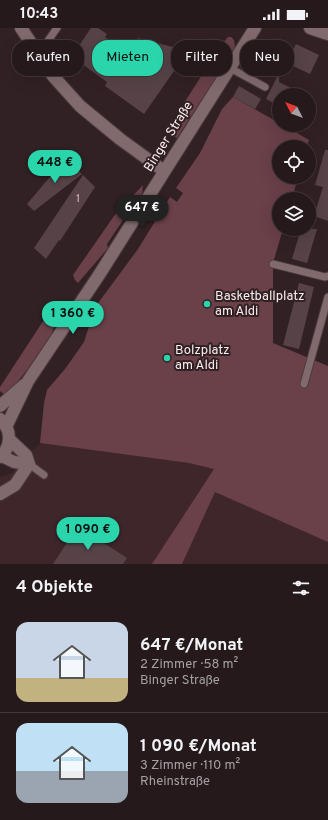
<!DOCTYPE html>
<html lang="de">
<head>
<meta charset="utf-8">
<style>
	:root { --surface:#26191b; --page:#322628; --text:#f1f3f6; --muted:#a4a0a3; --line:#42383a; --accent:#2ad5ac }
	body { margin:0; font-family:Overpass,sans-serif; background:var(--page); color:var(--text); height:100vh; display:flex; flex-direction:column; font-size:15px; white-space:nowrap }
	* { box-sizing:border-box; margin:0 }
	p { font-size:13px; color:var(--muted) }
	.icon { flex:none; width:22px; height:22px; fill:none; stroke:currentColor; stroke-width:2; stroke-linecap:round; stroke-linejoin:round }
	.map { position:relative; height:536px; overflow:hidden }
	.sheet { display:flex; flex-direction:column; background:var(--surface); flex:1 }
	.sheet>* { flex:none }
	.banner { position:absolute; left:12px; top:12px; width:304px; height:36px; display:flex; gap:8px }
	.needle { width:26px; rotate:312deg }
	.buttons { position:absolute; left:272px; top:60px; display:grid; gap:8px }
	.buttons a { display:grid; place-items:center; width:44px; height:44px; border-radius:50%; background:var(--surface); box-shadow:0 4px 16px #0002,0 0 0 1px var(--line); font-size:20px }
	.price { position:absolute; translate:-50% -34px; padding:0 9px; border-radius:14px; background:var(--accent); color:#111; font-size:13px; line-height:26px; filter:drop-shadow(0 1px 2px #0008) }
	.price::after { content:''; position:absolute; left:50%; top:24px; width:12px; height:9px; margin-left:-6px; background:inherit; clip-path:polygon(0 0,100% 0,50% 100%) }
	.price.active { background:#222; color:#fff }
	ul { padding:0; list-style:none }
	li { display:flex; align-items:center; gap:12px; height:100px; padding:0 16px }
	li+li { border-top:1px solid var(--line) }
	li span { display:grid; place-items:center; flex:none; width:112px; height:80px; border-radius:12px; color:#555 }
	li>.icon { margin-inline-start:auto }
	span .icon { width:48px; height:48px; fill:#fffc; stroke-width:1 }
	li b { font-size:17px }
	h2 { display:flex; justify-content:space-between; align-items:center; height:48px; padding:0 16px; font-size:17px }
	.tag { padding:0 14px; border-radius:16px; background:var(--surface); box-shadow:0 4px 16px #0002,0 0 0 1px var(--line); font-size:14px; line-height:36px }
	.tag.active { background:var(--accent); color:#111 }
	.status { display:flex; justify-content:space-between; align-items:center; height:28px; padding:0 20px; background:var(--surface); direction:ltr }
	.status svg { height:11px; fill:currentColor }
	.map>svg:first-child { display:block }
</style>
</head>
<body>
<div class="status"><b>10:43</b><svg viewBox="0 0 49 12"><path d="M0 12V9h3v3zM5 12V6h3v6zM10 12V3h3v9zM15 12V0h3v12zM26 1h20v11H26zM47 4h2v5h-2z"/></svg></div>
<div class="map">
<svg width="328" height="536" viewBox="0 0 328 536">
	<rect width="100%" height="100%" fill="#322124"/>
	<!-- built -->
	<path fill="#3f262b" d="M 40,415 L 189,435 L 328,462 L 328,536 L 0,536 L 0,449 L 12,445 Z"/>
	<!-- green -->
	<path fill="#6a4049" d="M 228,9 L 231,9 L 234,12 L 235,20 L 177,110 L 172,107 L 172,104 L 184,75 L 222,16 Z
		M 233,69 L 279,95 L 279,97 L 283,97 L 309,112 L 307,119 L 279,119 L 279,149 L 298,149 L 292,171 L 279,171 L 279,201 L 283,201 L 273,235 L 273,315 L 328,338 L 328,514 L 215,464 L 182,536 L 152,536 L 214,441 L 189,435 L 40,415 L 44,375 L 47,362 L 65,341 L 84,314 L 90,295 L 93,282 L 138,221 L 170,169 L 177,174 L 183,165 L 176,160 L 200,125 L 222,81 Z
		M 143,157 L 142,166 L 135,174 L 107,216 L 108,220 L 78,255 L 75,252 L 73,247 L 114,188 Z
		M 53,278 L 60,282 L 51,307 L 27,342 L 6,368 L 0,363 L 0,359 Z"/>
	<!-- building -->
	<path fill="#574347" d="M 91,0 L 98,0 L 107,6 L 105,9 L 128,25 L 138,10 L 188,23 L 144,86 L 105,58 L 107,54 L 78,33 L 80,29 L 74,25 Z
		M 296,16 L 319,27 L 310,46 L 287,35 Z
		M 279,45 L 279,54 L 305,67 L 279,67 L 279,78 L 266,71 Z
		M 239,58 L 261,71 L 255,81 L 233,69 Z
		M 325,122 L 328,122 L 328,193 L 314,188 L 323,159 L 315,157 Z
		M 66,130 L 82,146 L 34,183 L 27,176 Z
		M 83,147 L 95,159 L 60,213 L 59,212 L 46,231 L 34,220 Z
		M 301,201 L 317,201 L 307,235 L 292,231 Z
		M 299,255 L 314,259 L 299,321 L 283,317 Z
		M 78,498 L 127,530 L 123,536 L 53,536 Z"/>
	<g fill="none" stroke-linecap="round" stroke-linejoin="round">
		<defs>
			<path id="lane" d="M 38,27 L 57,0
				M 230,40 L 265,59
				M 273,236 L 325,249 L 328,248
				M 304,356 L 328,269
				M 29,436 L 44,447"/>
			<path id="street" d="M 21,0 L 53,48 L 80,78 L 120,111 L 164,143
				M 310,0 L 328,6
				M 2,428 L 14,434 L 29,436
				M 0,466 L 15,457 L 29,436 L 26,427 L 9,411"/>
			<path id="secondary" d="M 0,378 L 24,357
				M 0,391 C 12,401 12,419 0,429
				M 6,399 L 28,353 L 99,247 L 255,0"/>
		</defs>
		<!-- lane casing -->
		<use href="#lane" stroke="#4c3c3f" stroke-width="9"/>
		<!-- street casing -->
		<use href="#street" stroke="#4c3c3f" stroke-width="14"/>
		<!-- secondary casing -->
		<use href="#secondary" stroke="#4c3c3f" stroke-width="14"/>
		<!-- lane -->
		<use href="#lane" stroke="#806a6e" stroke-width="7"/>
		<!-- street -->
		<use href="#street" stroke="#806a6e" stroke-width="12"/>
		<!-- secondary -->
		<use href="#secondary" stroke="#806a6e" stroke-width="12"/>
	</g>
	<!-- markers -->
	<g fill="#2ad5ac" stroke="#322124" stroke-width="1.5">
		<circle cx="207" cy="276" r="4"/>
		<circle cx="167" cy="330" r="4"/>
	</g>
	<g text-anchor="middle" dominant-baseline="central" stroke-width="4" stroke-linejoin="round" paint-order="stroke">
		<!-- number labels -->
		<g font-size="11" fill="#d2c3c6">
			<text x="78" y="171">1</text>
		</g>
		<!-- street labels -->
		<g font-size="13" fill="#fbeef0" stroke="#322124">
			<text transform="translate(169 109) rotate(-58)">Binger Straße</text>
		</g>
		<!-- poi labels -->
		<g font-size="13" fill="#fbeef0" stroke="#322124" text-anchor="start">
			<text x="215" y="269">Basketballplatz<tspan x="215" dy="15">am Aldi</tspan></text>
			<text x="175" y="323">Bolzplatz<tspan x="175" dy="15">am Aldi</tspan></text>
		</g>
	</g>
</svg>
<div class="buttons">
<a><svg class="needle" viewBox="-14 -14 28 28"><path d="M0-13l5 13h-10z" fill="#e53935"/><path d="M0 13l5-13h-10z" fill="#a4a0a3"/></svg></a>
<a><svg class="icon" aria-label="locate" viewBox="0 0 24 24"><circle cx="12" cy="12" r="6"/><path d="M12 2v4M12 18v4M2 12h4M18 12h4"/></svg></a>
<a><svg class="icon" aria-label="layers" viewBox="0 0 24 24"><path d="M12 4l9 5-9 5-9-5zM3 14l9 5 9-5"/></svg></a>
</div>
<b class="price" style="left:55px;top:156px">448 €</b>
<b class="price active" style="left:142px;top:201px">647 €</b>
<b class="price" style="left:73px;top:307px">1 360 €</b>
<b class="price" style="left:88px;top:523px">1 090 €</b>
<div class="banner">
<a class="tag">Kaufen</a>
<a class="tag active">Mieten</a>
<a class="tag">Filter</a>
<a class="tag">Neu</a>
</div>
</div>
<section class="sheet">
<h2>4 Objekte<svg class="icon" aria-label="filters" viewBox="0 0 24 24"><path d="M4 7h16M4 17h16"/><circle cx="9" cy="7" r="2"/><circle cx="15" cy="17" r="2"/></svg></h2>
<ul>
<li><span style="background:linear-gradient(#c9d6e8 70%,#c2b280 0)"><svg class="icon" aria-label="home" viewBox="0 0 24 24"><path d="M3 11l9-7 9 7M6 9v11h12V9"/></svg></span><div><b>647 €/Monat</b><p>2 Zimmer · 58 m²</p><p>Binger Straße</p></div></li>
<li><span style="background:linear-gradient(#bfe0f5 60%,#9aa5b1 0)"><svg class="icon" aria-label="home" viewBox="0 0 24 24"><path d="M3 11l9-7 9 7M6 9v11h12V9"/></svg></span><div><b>1 090 €/Monat</b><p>3 Zimmer · 110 m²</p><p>Rheinstraße</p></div></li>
</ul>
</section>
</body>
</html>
